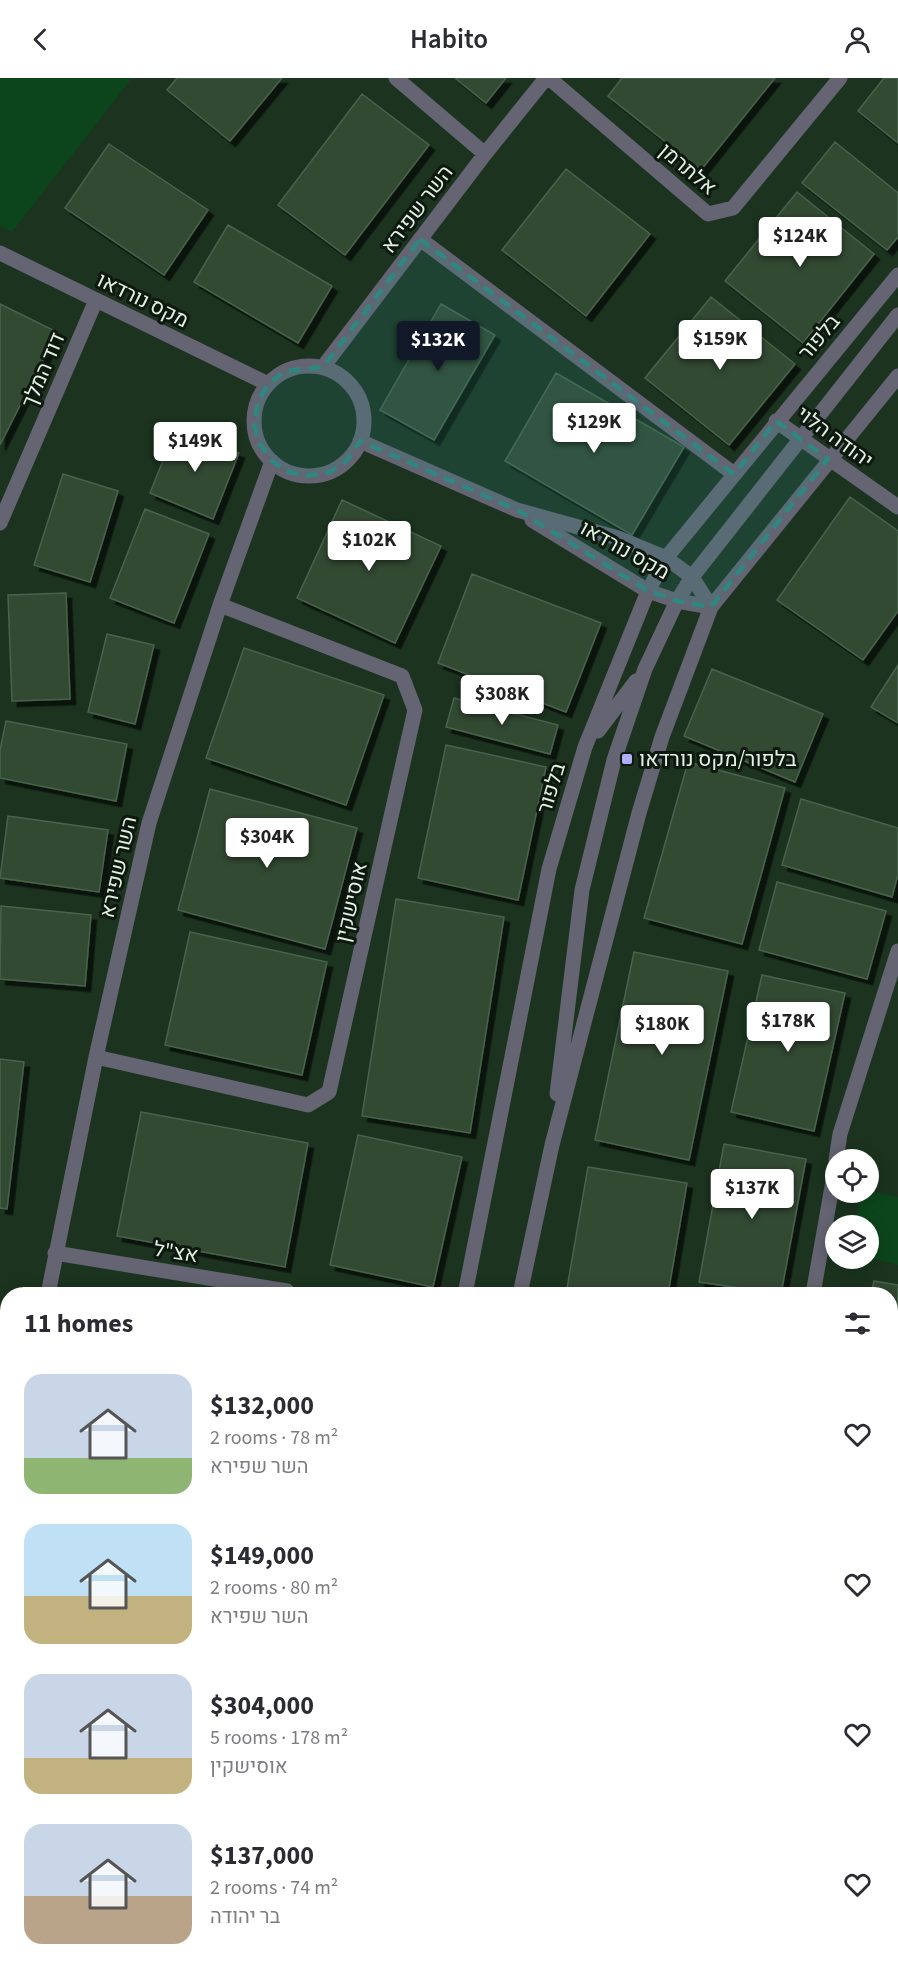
<!DOCTYPE html>
<html lang="en">
<head>
<meta charset="utf-8">
<style>
	:root { --surface:#fff; --page:#f7f7f7; --text:#2b2b33; --muted:#7c7c81; --accent:#111827 }
	body { margin:0; font-family:"Source Sans 3",Heebo,sans-serif; background:var(--page); color:var(--text); height:100vh; display:flex; flex-direction:column; font-size:22px; white-space:nowrap }
	* { box-sizing:border-box; margin:0 }
	p { font-size:20px; color:var(--muted) }
	.icon { flex:none; width:33px; height:33px; fill:none; stroke:currentColor; stroke-width:2; stroke-linecap:round; stroke-linejoin:round }
	.map { position:relative; flex:1; overflow:hidden }
	.drawer { position:absolute; left:0px; top:1209px; width:898px; height:684px; display:flex; flex-direction:column; background:var(--surface); border-radius:24px 24px 0 0; box-shadow:0 3px 15px #0003 }
	.drawer>* { flex:none }
	.tools { position:absolute; left:825px; top:1071px; display:grid; gap:12px }
	.tools a { display:grid; place-items:center; width:54px; height:54px; border-radius:50%; background:var(--surface); box-shadow:0 3px 15px #0003; font-size:30px }
	.price { position:absolute; translate:-50% -51px; padding:0 14px; border-radius:6px; background:#fff; color:#222; font-size:20px; line-height:39px; filter:drop-shadow(0 2px 3px #0008) }
	.price::after { content:''; position:absolute; left:50%; top:36px; width:18px; height:14px; margin-left:-9px; background:inherit; clip-path:polygon(0 0,100% 0,50% 100%) }
	.price.selected { background:var(--accent); color:#fff }
	ul { padding:0; list-style:none }
	li { display:flex; align-items:center; gap:18px; height:150px; padding:0 24px }
	li span { display:grid; place-items:center; flex:none; width:168px; height:120px; border-radius:18px; color:#555 }
	li>.icon { margin-inline-start:auto }
	span .icon { width:72px; height:72px; fill:#fffc; stroke-width:1 }
	li b { font-size:26px }
	h2 { display:flex; justify-content:space-between; align-items:center; height:72px; padding:0 24px; font-size:26px }
	header { display:flex; justify-content:space-between; align-items:center; height:78px; padding:0 24px; background:var(--surface); font-size:27px; font-weight:600 }
	.map>svg:first-child { display:block }
</style>
</head>
<body>
<header><svg class="icon" aria-label="back" viewBox="0 0 24 24"><path d="M15 5l-7 7 7 7"/></svg>Habito<svg class="icon" aria-label="person" viewBox="0 0 24 24"><circle cx="12" cy="8" r="4"/><path d="M4 21q1-7 8-7t8 7"/></svg></header>
<div class="map">
<svg width="898" height="1893" viewBox="0 0 898 1893">
	<defs>
		<filter id="shadow"><feDropShadow dx="5.5" dy="5.5" stdDeviation="0" flood-color="#0009"/></filter>
	</defs>
	<rect width="100%" height="100%" fill="#1b331f"/>
	<!-- green -->
	<path fill="#0c451b" d="M 0,0 L 132,0 L 12,154 L 0,148 Z
		M 869,1113 L 898,1119 L 898,1187 L 868,1180 L 868,1148 L 856,1147 L 860,1115 Z"/>
	<!-- building -->
	<path fill="#304933" stroke="#49634c" stroke-width="1.5" filter="url(#shadow)" d="M 177,0 L 282,0 L 230,63 L 167,12 Z
		M 455,0 L 506,0 L 486,25 Z
		M 622,0 L 775,0 L 701,92 L 608,18 Z
		M 884,0 L 898,0 L 898,65 L 858,33 Z
		M 362,16 L 429,67 L 345,177 L 278,127 Z
		M 835,64 L 898,115 L 898,159 L 887,172 L 802,105 Z
		M 109,66 L 208,132 L 164,197 L 65,130 Z
		M 566,91 L 650,156 L 586,238 L 502,172 Z
		M 797,114 L 874,176 L 803,265 L 725,203 Z
		M 228,147 L 332,208 L 298,265 L 194,204 Z
		M 711,219 L 795,286 L 729,367 L 645,300 Z
		M 0,226 L 57,254 L 0,367 Z
		M 441,226 L 495,257 L 434,362 L 380,332 Z
		M 556,295 L 684,369 L 632,457 L 505,383 Z
		M 176,350 L 239,375 L 213,441 L 150,415 Z
		M 63,396 L 118,413 L 90,504 L 34,487 Z
		M 850,419 L 898,453 L 898,533 L 863,582 L 777,522 Z
		M 342,422 L 441,468 L 395,565 L 297,520 Z
		M 145,431 L 209,456 L 174,545 L 110,520 Z
		M 472,496 L 601,545 L 566,634 L 438,585 Z
		M 66,515 L 70,621 L 12,623 L 8,517 Z
		M 107,556 L 154,567 L 135,646 L 88,634 Z
		M 244,570 L 384,617 L 346,727 L 206,680 Z
		M 898,587 L 898,645 L 871,629 Z
		M 712,591 L 823,636 L 795,704 L 684,658 Z
		M 454,620 L 558,647 L 550,676 L 446,649 Z
		M 6,643 L 127,666 L 116,723 L 0,700 L 0,672 Z
		M 446,667 L 546,689 L 518,822 L 418,800 Z
		M 688,684 L 785,710 L 742,866 L 644,840 Z
		M 210,711 L 357,750 L 325,871 L 178,832 Z
		M 801,721 L 898,750 L 898,796 L 892,819 L 782,787 Z
		M 8,738 L 108,752 L 99,814 L 0,800 Z
		M 777,804 L 886,833 L 867,901 L 759,872 Z
		M 396,821 L 504,839 L 470,1055 L 362,1038 Z
		M 1,828 L 91,837 L 85,908 L 0,901 Z
		M 190,854 L 327,884 L 302,997 L 165,967 Z
		M 634,874 L 728,893 L 689,1082 L 595,1062 Z
		M 762,897 L 845,915 L 814,1053 L 731,1034 Z
		M 0,981 L 24,984 L 7,1131 L 0,1130 Z
		M 141,1034 L 308,1065 L 285,1189 L 117,1158 Z
		M 358,1057 L 462,1079 L 433,1209 L 330,1187 Z
		M 724,1066 L 806,1081 L 781,1216 L 699,1204 Z
		M 588,1089 L 687,1105 L 668,1216 L 566,1216 Z
		M 874,1203 L 898,1207 L 898,1356 L 891,1355 L 891,1216 L 871,1216 Z
		M 0,1276 L 7,1276 L 5,1339 L 0,1339 Z
		M 891,1381 L 898,1383 L 898,1545 L 891,1543 Z
		M 0,1696 L 8,1697 L 8,1760 L 0,1758 Z
		M 891,1758 L 898,1759 L 898,1876 L 891,1875 Z
		M 0,1852 L 8,1854 L 8,1886 L 56,1886 L 55,1893 L 0,1893 Z
		M 191,1886 L 316,1886 L 315,1893 L 190,1893 Z
		M 422,1886 L 498,1886 L 527,1890 L 526,1893 L 421,1893 Z"/>
	<g fill="none" stroke-linecap="round" stroke-linejoin="round">
		<!-- minor -->
		<path stroke="#646472" stroke-width="15" d="M 396,0 L 485,76
			M 549,0 L 708,136 L 733,130 L 840,0
			M 420,161 L 734,396
			M 0,175 L 268,306
			M254 343a55 55 0 1 1 110 0a55 55 0 1 1-110 0Z
			M 323,289 L 485,76 L 546,0
			M 776,343 L 898,429
			M 360,363 L 517,432 L 618,460 L 666,480 L 692,499 L 711,529
			M 532,442 L 648,513 L 677,523 L 711,529
			M 0,445 L 96,222
			M 598,653 L 636,603
			M 96,979 L 308,1027 L 329,1014 L 415,632 L 402,598 L 220,527
			M 557,1016 L 582,812 L 614,682 L 645,591 L 677,523 L 692,499 L 898,237
			M 836,1082 L 840,1056 L 898,873
			M 55,1175 L 287,1213 L 287,1216
			M 48,1216 L 96,979 L 149,745 L 220,527 L 272,383
			M 465,1216 L 549,791 L 585,669 L 648,513 L 666,480 L 898,197
			M 520,1216 L 552,1067 L 639,735 L 662,659 L 711,529 L 898,298
			M 813,1216 L 836,1086
			M 0,1474 L 8,1433
			M 0,1673 L 8,1675
			M 726,1886 L 767,1893
			M 348,1893 L 349,1886
			M 387,1893 L 388,1886
			M 400,1893 L 403,1886"/>
	</g>
	<!-- marked area -->
	<path fill="#2f8880" fill-opacity="0.2" stroke="#2f8880" stroke-width="4.5" stroke-dasharray="12 8" stroke-linejoin="round" d="M 420,161 L 734,396 L 776,343 L 828,381 L 711,529 L 677,523 L 648,513 L 517,432 L 360,363 L 346,384 L 330,394 L 307,398 L 288,394 L 272,383 L 259,365 L 254,346 L 258,323 L 268,306 L 285,293 L 323,289 Z"/>
	<!-- markers -->
	<rect fill="#b0aefa" stroke="#0d180f" stroke-width="2" x="621" y="675" width="12" height="12" rx="3"/>
	<g text-anchor="middle" dominant-baseline="central" stroke-width="6" stroke-linejoin="round" paint-order="stroke">
		<!-- street labels -->
		<g font-size="21" fill="#e2f1e3" stroke="#0d180f">
			<text transform="translate(688 91) rotate(40)">אלתרמן</text>
			<text transform="translate(417 131) rotate(-53)">השר שפירא</text>
			<text transform="translate(143 222) rotate(26)">מקס נורדאו</text>
			<text transform="translate(819 259) rotate(-50)">בלפור</text>
			<text transform="translate(43 292) rotate(-67)">דוד המלך</text>
			<text transform="translate(835 359) rotate(36)">יהודה הלוי</text>
			<text transform="translate(625 472) rotate(29)">מקס נורדאו</text>
			<text transform="translate(551 710) rotate(-73)">בלפור</text>
			<text transform="translate(118 789) rotate(-77)">השר שפירא</text>
			<text transform="translate(351 824) rotate(-77)">אוסישקין</text>
			<text transform="translate(176 1174) rotate(9)">אצ"ל</text>
		</g>
		<!-- poi labels -->
		<g font-size="21" fill="#e2f1e3" stroke="#0d180f" text-anchor="start">
			<text x="639" y="681">בלפור/מקס נורדאו</text>
		</g>
	</g>
</svg>
<div class="tools">
<a><svg class="icon" aria-label="locate" viewBox="0 0 24 24"><circle cx="12" cy="12" r="6"/><path d="M12 2v4M12 18v4M2 12h4M18 12h4"/></svg></a>
<a><svg class="icon" aria-label="layers" viewBox="0 0 24 24"><path d="M12 4l9 5-9 5-9-5zM3 14l9 5 9-5"/></svg></a>
</div>
<b class="price" style="left:800px;top:190px">$124K</b>
<b class="price" style="left:720px;top:293px">$159K</b>
<b class="price selected" style="left:438px;top:294px">$132K</b>
<b class="price" style="left:594px;top:376px">$129K</b>
<b class="price" style="left:195px;top:395px">$149K</b>
<b class="price" style="left:369px;top:494px">$102K</b>
<b class="price" style="left:502px;top:648px">$308K</b>
<b class="price" style="left:267px;top:791px">$304K</b>
<b class="price" style="left:788px;top:975px">$178K</b>
<b class="price" style="left:662px;top:978px">$180K</b>
<b class="price" style="left:752px;top:1142px">$137K</b>
<section class="drawer">
<h2>11 homes<svg class="icon" aria-label="filters" viewBox="0 0 24 24"><path d="M4 7h16M4 17h16"/><circle cx="9" cy="7" r="2"/><circle cx="15" cy="17" r="2"/></svg></h2>
<ul>
<li><span style="background:linear-gradient(#c9d6e8 70%,#8fb573 0)"><svg class="icon" aria-label="home" viewBox="0 0 24 24"><path d="M3 11l9-7 9 7M6 9v11h12V9"/></svg></span><div><b>$132,000</b><p>2 rooms · 78 m²</p><p>השר שפירא</p></div><svg class="icon" aria-label="heart" viewBox="0 0 24 24"><path d="M12 20l-8-8c-3-5 5-10 8-4 3-6 11-1 8 4z"/></svg></li>
<li><span style="background:linear-gradient(#bfe0f5 60%,#c2b280 0)"><svg class="icon" aria-label="home" viewBox="0 0 24 24"><path d="M3 11l9-7 9 7M6 9v11h12V9"/></svg></span><div><b>$149,000</b><p>2 rooms · 80 m²</p><p>השר שפירא</p></div><svg class="icon" aria-label="heart" viewBox="0 0 24 24"><path d="M12 20l-8-8c-3-5 5-10 8-4 3-6 11-1 8 4z"/></svg></li>
<li><span style="background:linear-gradient(#c9d6e8 70%,#c2b280 0)"><svg class="icon" aria-label="home" viewBox="0 0 24 24"><path d="M3 11l9-7 9 7M6 9v11h12V9"/></svg></span><div><b>$304,000</b><p>5 rooms · 178 m²</p><p>אוסישקין</p></div><svg class="icon" aria-label="heart" viewBox="0 0 24 24"><path d="M12 20l-8-8c-3-5 5-10 8-4 3-6 11-1 8 4z"/></svg></li>
<li><span style="background:linear-gradient(#c9d6e8 60%,#b9a48a 0)"><svg class="icon" aria-label="home" viewBox="0 0 24 24"><path d="M3 11l9-7 9 7M6 9v11h12V9"/></svg></span><div><b>$137,000</b><p>2 rooms · 74 m²</p><p>בר יהודה</p></div><svg class="icon" aria-label="heart" viewBox="0 0 24 24"><path d="M12 20l-8-8c-3-5 5-10 8-4 3-6 11-1 8 4z"/></svg></li>
</ul>
</section>
</div>
</body>
</html>
